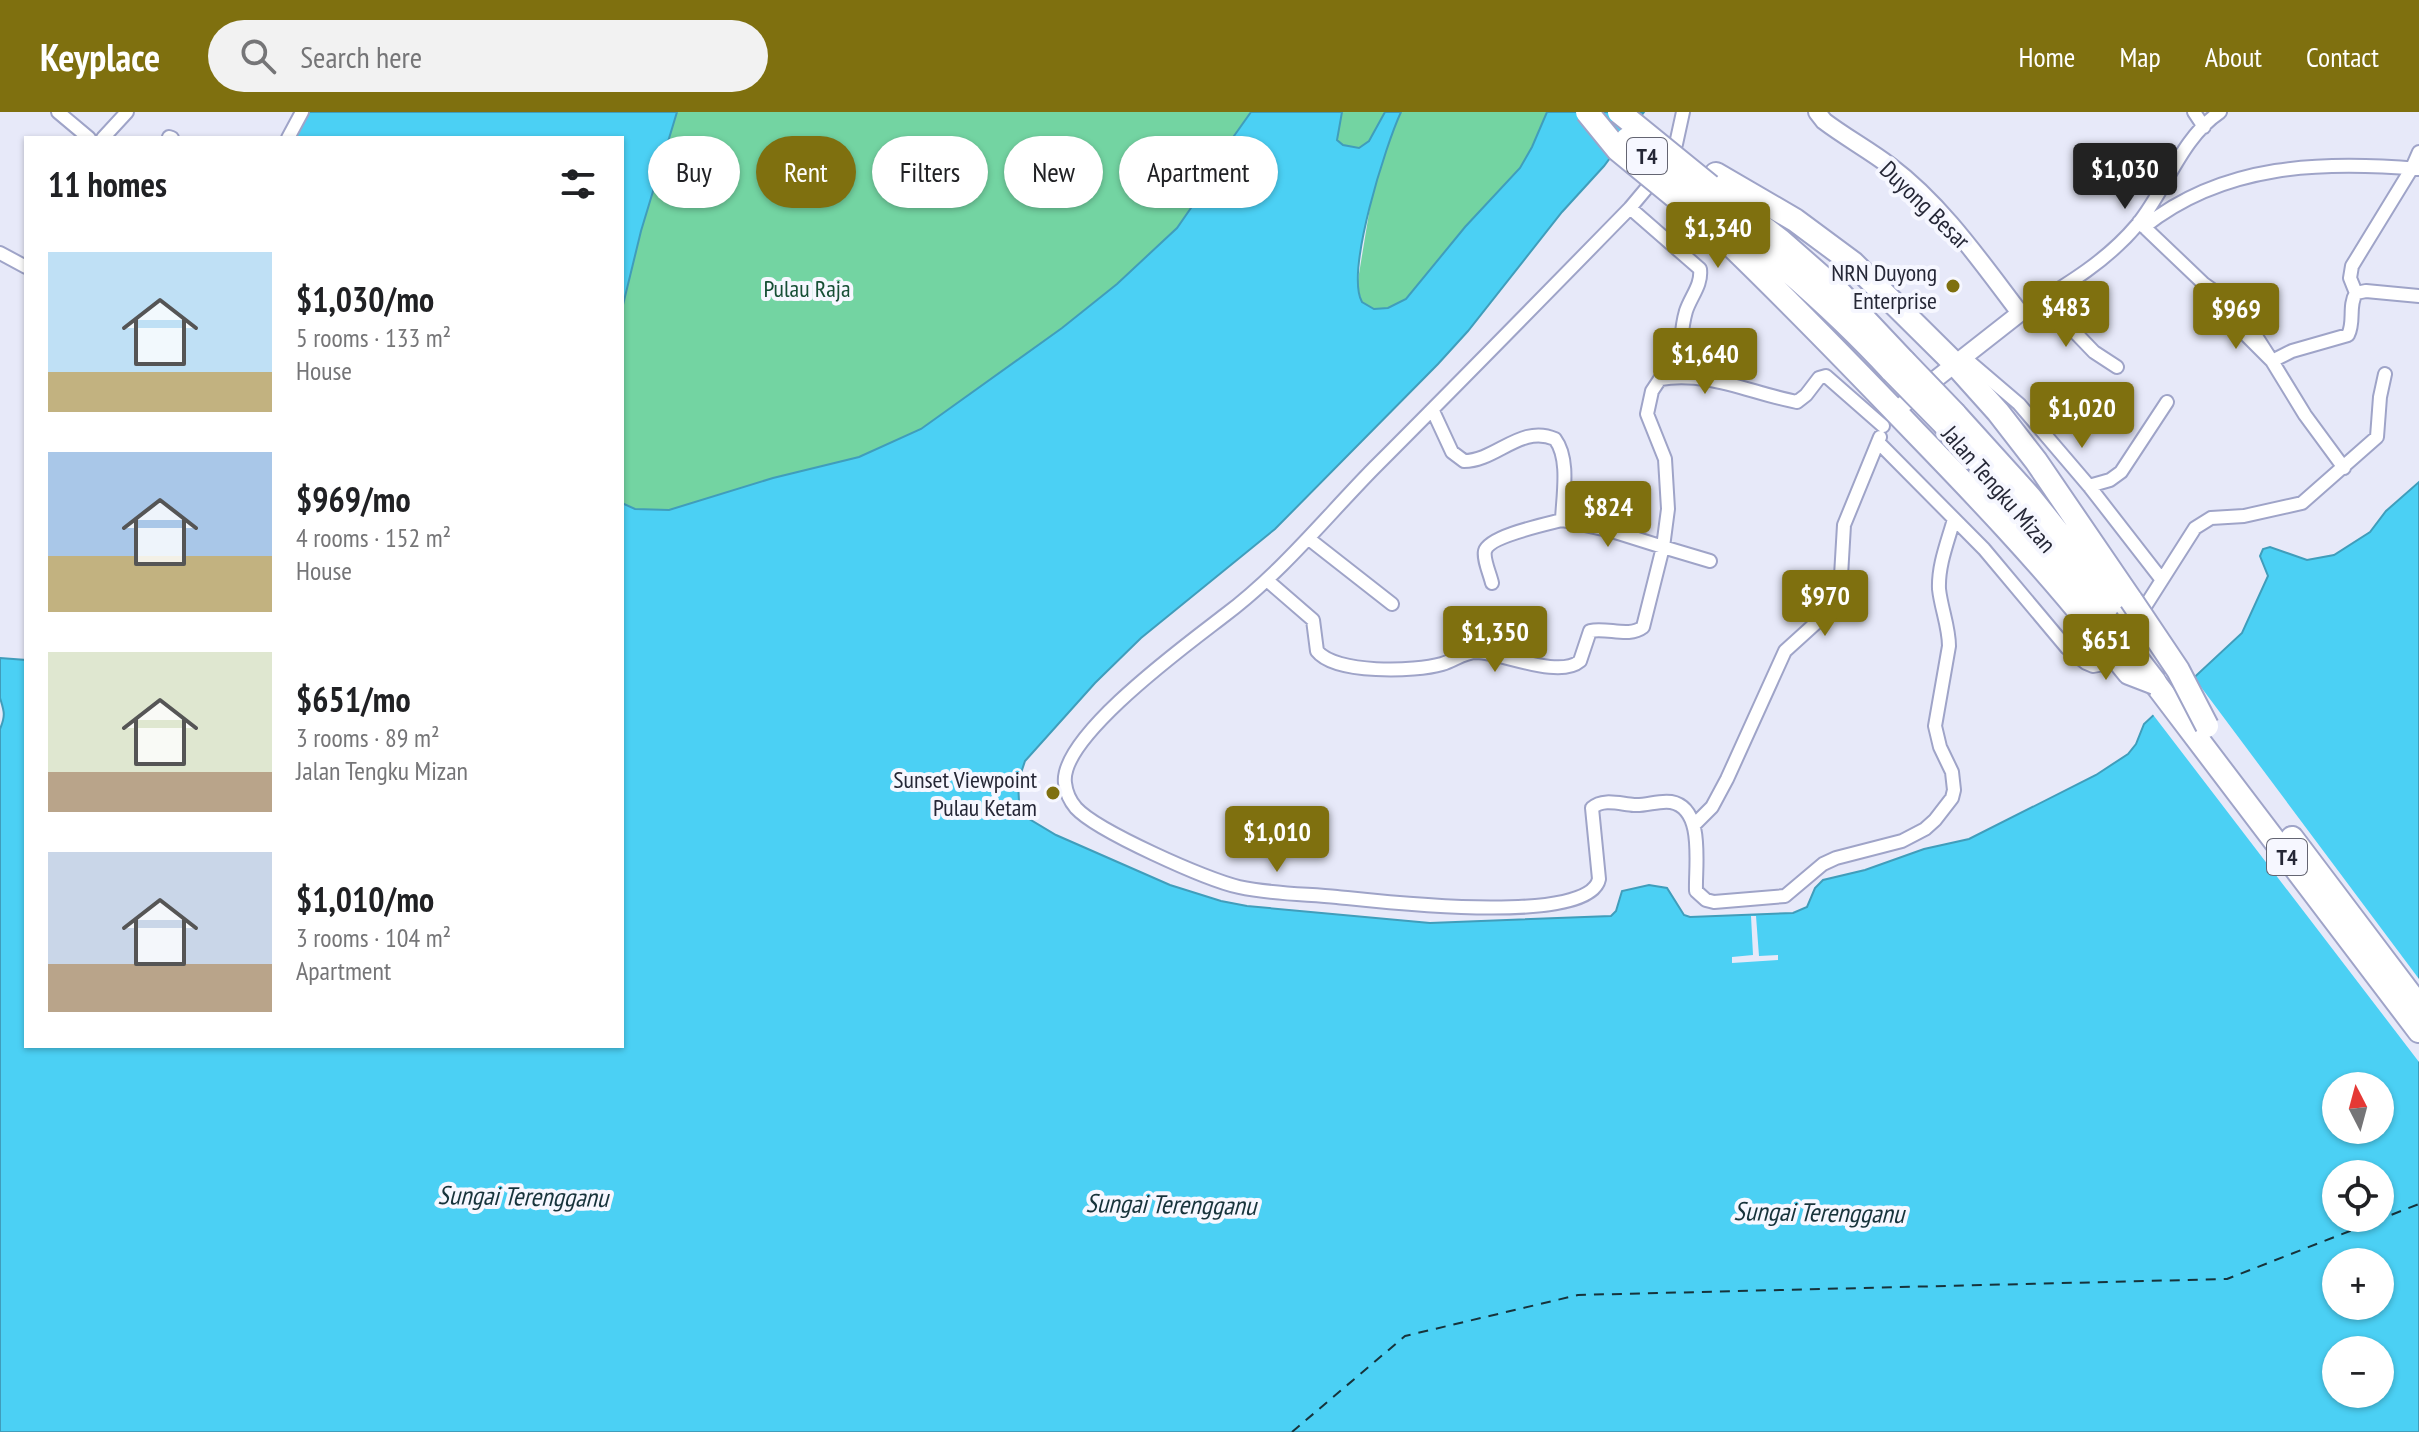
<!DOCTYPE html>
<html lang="en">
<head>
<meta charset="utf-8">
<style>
	:root { --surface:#fff; --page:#f2f2f2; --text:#202124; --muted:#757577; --accent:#7f700f }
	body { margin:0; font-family:"PT Sans Narrow",sans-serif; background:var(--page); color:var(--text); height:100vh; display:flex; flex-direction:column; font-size:30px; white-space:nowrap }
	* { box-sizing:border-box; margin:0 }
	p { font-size:26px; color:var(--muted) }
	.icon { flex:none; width:44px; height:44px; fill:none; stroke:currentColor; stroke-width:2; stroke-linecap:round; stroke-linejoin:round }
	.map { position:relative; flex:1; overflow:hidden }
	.side { position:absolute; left:24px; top:24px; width:600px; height:912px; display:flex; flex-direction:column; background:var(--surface); border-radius:0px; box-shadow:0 2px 6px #0004 }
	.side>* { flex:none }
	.top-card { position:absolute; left:648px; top:24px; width:760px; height:72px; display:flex; gap:16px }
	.needle { width:52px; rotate:354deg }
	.controls { position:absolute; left:2322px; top:960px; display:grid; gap:16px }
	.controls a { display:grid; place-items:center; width:72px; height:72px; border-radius:50%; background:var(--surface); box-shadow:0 2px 6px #0004; font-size:40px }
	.price { position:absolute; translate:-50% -68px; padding:0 18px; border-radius:8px; background:var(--accent); color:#fff; font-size:26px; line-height:52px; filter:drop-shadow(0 2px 4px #0008) }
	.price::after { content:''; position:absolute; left:50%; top:48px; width:24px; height:18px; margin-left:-12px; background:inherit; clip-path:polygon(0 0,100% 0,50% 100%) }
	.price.current { background:#222; color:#fff }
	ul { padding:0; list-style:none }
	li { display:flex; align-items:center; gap:24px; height:200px; padding:0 24px }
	li span { display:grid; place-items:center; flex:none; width:224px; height:160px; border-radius:0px; color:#555 }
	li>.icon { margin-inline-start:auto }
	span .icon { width:96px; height:96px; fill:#fffc; stroke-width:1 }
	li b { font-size:34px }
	h2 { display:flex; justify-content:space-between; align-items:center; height:96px; padding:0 24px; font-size:34px }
	.chip { padding:0 28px; border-radius:36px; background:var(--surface); box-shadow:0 2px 6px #0004; font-size:28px; line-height:72px }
	.chip.current { background:var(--accent); color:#fff }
	header { display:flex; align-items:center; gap:48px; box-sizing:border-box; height:112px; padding:0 40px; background:var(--accent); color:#fff }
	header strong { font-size:38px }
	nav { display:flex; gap:44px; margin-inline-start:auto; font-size:28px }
	.search { width:560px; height:72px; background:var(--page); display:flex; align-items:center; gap:20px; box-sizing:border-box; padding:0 28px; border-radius:44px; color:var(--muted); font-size:30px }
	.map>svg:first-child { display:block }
</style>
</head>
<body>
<header>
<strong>Keyplace</strong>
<div class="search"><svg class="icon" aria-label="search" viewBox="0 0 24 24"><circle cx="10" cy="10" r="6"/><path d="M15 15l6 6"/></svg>Search here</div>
<nav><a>Home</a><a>Map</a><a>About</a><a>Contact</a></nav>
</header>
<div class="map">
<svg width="2419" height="1320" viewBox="0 0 2419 1320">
	<rect width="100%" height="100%" fill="#e7e9f9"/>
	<!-- green -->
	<path fill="#73d4a2" d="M 677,0 L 1385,0 L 1369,30 L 622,549 L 622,197 L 641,119 Z
		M 1401,0 L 1547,0 L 1532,35 L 1520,56 L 1465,115 L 1406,187 L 1388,196 L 1373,197 L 1362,190 L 1357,174 L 1372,83 L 1390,24 Z"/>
	<!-- water -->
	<path fill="#4bd0f4" stroke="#409dbb" stroke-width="2" fill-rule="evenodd" d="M 307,0 L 677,0 L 641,119 L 622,197 L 622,26 L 293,26 Z
		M 1251,0 L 1342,0 L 1337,28 L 1343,33 L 1359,36 L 1369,29 L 1385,0 L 1401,0 C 1386,32 1345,160 1362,190 L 1374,197 L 1388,196 L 1406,187 L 1465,115 L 1520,56 L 1532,35 L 1547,0 L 1644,0 L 1604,54 L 1562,100 L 1468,219 L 1438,252 L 1275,417 L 1141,526 L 1095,571 L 1025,649 L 1018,670 L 1019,689 L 1026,705 L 1056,723 L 1170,773 L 1221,789 L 1247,794 L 1430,811 L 1611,804 L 1616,799 L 1622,779 L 1649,773 L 1667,776 L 1684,803 L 1690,805 L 1793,801 L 1807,795 L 1815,776 L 1823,768 L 1865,758 L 1924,737 L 1969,727 L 2096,663 L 2128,642 L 2136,632 L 2144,612 L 2242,521 L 2268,464 L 2260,444 L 2263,437 L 2270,435 L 2307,448 L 2334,443 L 2370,420 L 2386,399 L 2419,370 L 2419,1320 L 0,1320 L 0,617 C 6,603 4,599 0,586 C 0,575 0,557 0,546 L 26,548 L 26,934 L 622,934 L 622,391 L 635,397 L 669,398 L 773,366 L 859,345 L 921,317 L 1062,216 L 1117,172 L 1177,116 L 1202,80 L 1229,31 ZM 2336,974 L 2380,974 L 2380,1018 L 2336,1018 ZM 2336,1062 L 2380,1062 L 2380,1106 L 2336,1106 ZM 2336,1150 L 2380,1150 L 2380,1194 L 2336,1194 ZM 2336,1238 L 2380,1238 L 2380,1282 L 2336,1282 Z"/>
	<!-- pier -->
	<path fill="#e7e9f9" d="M 2192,563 L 2419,867 L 2419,950 L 2151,600 Z
		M 1751,804 L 1756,804 L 1759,844 L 1778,843 L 1778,848 L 1732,851 L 1732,845 L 1753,843 Z"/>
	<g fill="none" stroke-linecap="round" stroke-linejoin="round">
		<!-- ferry -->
		<path stroke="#17333b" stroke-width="2" stroke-dasharray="10 8" stroke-linecap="butt" d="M 1292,1320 L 1405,1224 L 1578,1183 L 2227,1167 L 2419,1092"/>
		<defs>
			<path id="street" d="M 58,0 L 89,26
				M 2194,0 L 2204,15
				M 169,25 L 172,26
				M 103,26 L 127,0
				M 288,26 L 302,0
				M 1669,47 L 1676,32 L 1683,0
				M 1656,65 L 1630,96 C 1545,183 1460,270 1374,356 C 1325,406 1282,460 1225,503 C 1189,531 1059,625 1065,671 C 1066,680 1070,689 1076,696 C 1097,719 1207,768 1239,775 C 1271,782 1305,782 1337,785 C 1377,789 1589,815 1599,767 L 1592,696 C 1603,686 1620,692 1634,693 C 1646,694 1659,688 1671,690 C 1705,696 1695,754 1696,779 L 1706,788 L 1714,790 L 1785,784 L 1823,752 L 1836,746 L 1902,729 L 1925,717 L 1935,708 L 1952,686 L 1954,678 L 1952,660 L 1940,635 L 1935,614 L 1949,534 C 1949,515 1941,496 1939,477 C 1938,453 1948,429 1954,407
				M 1630,96 L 1700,157 C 1702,173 1691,184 1686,199 C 1680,220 1681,242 1681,264
				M 2139,110 L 2204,172 L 2240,217 L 2272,249 L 2305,303 L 2344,356
				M 2144,115 C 2224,51 2323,49 2419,57
				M 0,141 L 26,155
				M 2204,172 L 2238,196 L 2272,249 L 2292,239 L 2348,223 C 2355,210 2348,194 2356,181 L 2350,166 L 2352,154 L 2412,56 L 2419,40
				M 2356,181 L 2366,179 L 2419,184
				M 2043,187 L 2094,240 L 2117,255
				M 2020,201 C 2063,175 2105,151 2137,113 C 2166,78 2181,26 2220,0
				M 1964,245 L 2019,292 L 2089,374 L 2162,468
				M 1433,299 L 1452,340 L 1464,349 C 1496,349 1521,312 1555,327 C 1570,347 1563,383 1562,408 C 1547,412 1489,424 1485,439 C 1483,447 1490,462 1492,471
				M 1878,330 L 1984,437 L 2067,536 L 2086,551 L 2093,554 L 2104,552 L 2146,493 L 2195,416 L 2211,406 L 2244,404 L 2302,391 L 2377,325 L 2380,285 L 2385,262
				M 2089,374 L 2110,368 L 2121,360 L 2167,290
				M 1562,408 L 1612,419 L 1663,435 L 1668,397 L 1665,347 L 1647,302 L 1652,279 L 1660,267 C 1709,259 1750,281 1797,290 L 1806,283 L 1819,266 L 1826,264 L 1883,314
				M 1309,427 L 1392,492
				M 1268,469 L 1313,508 L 1317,539 C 1335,562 1415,560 1442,552 C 1455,548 1464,540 1477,540 C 1503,541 1559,567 1580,549 L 1590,519 C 1607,515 1629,526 1643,515 L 1663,435 L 1710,449
				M 1694,713 L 1712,695 L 1727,667 L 1785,539 L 1817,510 L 1830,493 L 1841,464 L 1844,413 L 1880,325"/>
			<path id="secondary" d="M 1817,0 L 1824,9 C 1845,25 1869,38 1890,54 C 1942,93 1981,150 2020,201 L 1895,299"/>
			<path id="highway" d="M 1716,62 L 1795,108 L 1853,151 L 1955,252 L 1998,300 L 2036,349 L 2131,488
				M 1710,74 L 1781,129 L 1839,180 L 1904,249
				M 1703,89 C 1771,142 1834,196 1892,259
				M 1690,97 L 1710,113 C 1780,180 1848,250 1915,320 C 1976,383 2036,446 2091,514
				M 1955,302 L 2030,385 L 2120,498
				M 1945,313 L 2018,395 L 2107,508
				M 2155,571 L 2419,919
				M 2292,726 L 2419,894"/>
		</defs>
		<!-- street casing -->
		<use href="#street" stroke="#9fa4c8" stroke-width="16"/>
		<!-- secondary casing -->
		<use href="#secondary" stroke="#9fa4c8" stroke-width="20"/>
		<!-- highway casing -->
		<use href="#highway" stroke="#9fa4c8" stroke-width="26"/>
		<!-- street -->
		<use href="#street" stroke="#fff" stroke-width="12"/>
		<!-- secondary -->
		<use href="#secondary" stroke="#fff" stroke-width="16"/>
		<!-- highway -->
		<use href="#highway" stroke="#fff" stroke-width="22"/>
		<defs>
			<path id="highway-bridge" d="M 1587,0 L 1618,38 L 1690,97
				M 1619,0 L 1710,74
				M 1627,27 L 1700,87
				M 1904,249 L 1955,302
				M 1892,259 L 1945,313
				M 2131,488 L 2178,558 L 2207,614
				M 2107,508 L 2155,570
				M 2091,514 L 2129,561 L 2155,571"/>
		</defs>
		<!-- highway-bridge casing -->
		<use href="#highway-bridge" stroke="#9fa4c8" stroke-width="26" stroke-linecap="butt"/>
		<!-- highway-bridge -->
		<use href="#highway-bridge" stroke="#fff" stroke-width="22"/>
	</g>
	<!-- markers -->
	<g fill="#7f700f" stroke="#f6f7ff" stroke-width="3">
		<circle cx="1953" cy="174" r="8"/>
		<circle cx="1053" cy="681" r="8"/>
	</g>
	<g text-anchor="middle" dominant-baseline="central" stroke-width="8" stroke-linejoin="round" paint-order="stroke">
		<!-- shield labels -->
		<g fill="#f6f7ff" stroke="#646572" stroke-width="2">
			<rect x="1627" y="26" width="40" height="36" rx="6"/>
			<rect x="2267" y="727" width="40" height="36" rx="6"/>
		</g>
		<g font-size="22" font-weight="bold" fill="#252736">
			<text x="1647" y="44">T4</text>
			<text x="2287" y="745">T4</text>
		</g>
		<!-- street labels -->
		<g font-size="24" fill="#252736" stroke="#f6f7ff">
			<text transform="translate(1925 93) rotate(44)">Duyong Besar</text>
			<text transform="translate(1999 377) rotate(49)">Jalan Tengku Mizan</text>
		</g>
		<!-- poi labels -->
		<g font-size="24" fill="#252736" stroke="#f6f7ff" text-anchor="end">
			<text x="1937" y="160">NRN Duyong<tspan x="1937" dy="28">Enterprise</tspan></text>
			<text x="1037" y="667">Sunset Viewpoint<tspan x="1037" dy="28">Pulau Ketam</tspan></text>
		</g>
		<!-- park labels -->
		<g font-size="24" fill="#174f35" stroke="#f6f7ff">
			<text x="807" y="176">Pulau Raja</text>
		</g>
		<!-- water labels -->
		<g font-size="26" font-style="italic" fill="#17333b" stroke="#f6f7ff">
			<text transform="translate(523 1084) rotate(1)">Sungai Terengganu</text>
			<text transform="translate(1171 1092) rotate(1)">Sungai Terengganu</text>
			<text transform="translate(1819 1100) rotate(1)">Sungai Terengganu</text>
		</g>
	</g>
</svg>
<div class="controls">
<a><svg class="needle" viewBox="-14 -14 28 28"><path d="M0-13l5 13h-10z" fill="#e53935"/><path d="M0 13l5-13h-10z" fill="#757577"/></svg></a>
<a><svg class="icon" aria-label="locate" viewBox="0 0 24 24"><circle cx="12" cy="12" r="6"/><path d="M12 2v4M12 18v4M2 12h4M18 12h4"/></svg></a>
<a>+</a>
<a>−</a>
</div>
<b class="price current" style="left:2125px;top:99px">$1,030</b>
<b class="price" style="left:1718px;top:158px">$1,340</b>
<b class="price" style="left:2066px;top:237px">$483</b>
<b class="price" style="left:2236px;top:239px">$969</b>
<b class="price" style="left:1705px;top:284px">$1,640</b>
<b class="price" style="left:2082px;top:338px">$1,020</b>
<b class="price" style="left:1608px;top:437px">$824</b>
<b class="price" style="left:1825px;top:526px">$970</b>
<b class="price" style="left:1495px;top:562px">$1,350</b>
<b class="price" style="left:2106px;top:570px">$651</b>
<b class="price" style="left:1277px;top:762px">$1,010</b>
<div class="top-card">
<a class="chip">Buy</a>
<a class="chip current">Rent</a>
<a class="chip">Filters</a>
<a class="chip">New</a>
<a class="chip">Apartment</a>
</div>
<section class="side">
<h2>11 homes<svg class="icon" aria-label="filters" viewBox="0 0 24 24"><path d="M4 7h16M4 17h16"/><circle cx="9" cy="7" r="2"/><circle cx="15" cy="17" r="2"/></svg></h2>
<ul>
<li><span style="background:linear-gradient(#bfe0f5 75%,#c2b280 0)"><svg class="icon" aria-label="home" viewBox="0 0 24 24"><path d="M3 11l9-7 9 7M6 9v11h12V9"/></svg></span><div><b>$1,030/mo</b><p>5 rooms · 133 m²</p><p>House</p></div></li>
<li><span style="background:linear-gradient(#a9c7e8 65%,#c2b280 0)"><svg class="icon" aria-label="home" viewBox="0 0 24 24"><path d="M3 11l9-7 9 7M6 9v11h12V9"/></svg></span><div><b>$969/mo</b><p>4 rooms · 152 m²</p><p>House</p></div></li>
<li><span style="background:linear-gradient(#dfe7d0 75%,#b9a48a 0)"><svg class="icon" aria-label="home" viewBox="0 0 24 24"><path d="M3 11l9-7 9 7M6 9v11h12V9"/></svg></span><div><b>$651/mo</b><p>3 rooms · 89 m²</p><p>Jalan Tengku Mizan</p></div></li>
<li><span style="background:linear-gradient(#c9d6e8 70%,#b9a48a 0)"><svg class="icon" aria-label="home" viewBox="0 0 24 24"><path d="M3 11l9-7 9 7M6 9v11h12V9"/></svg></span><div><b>$1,010/mo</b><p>3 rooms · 104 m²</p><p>Apartment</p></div></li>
</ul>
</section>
</div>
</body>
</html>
